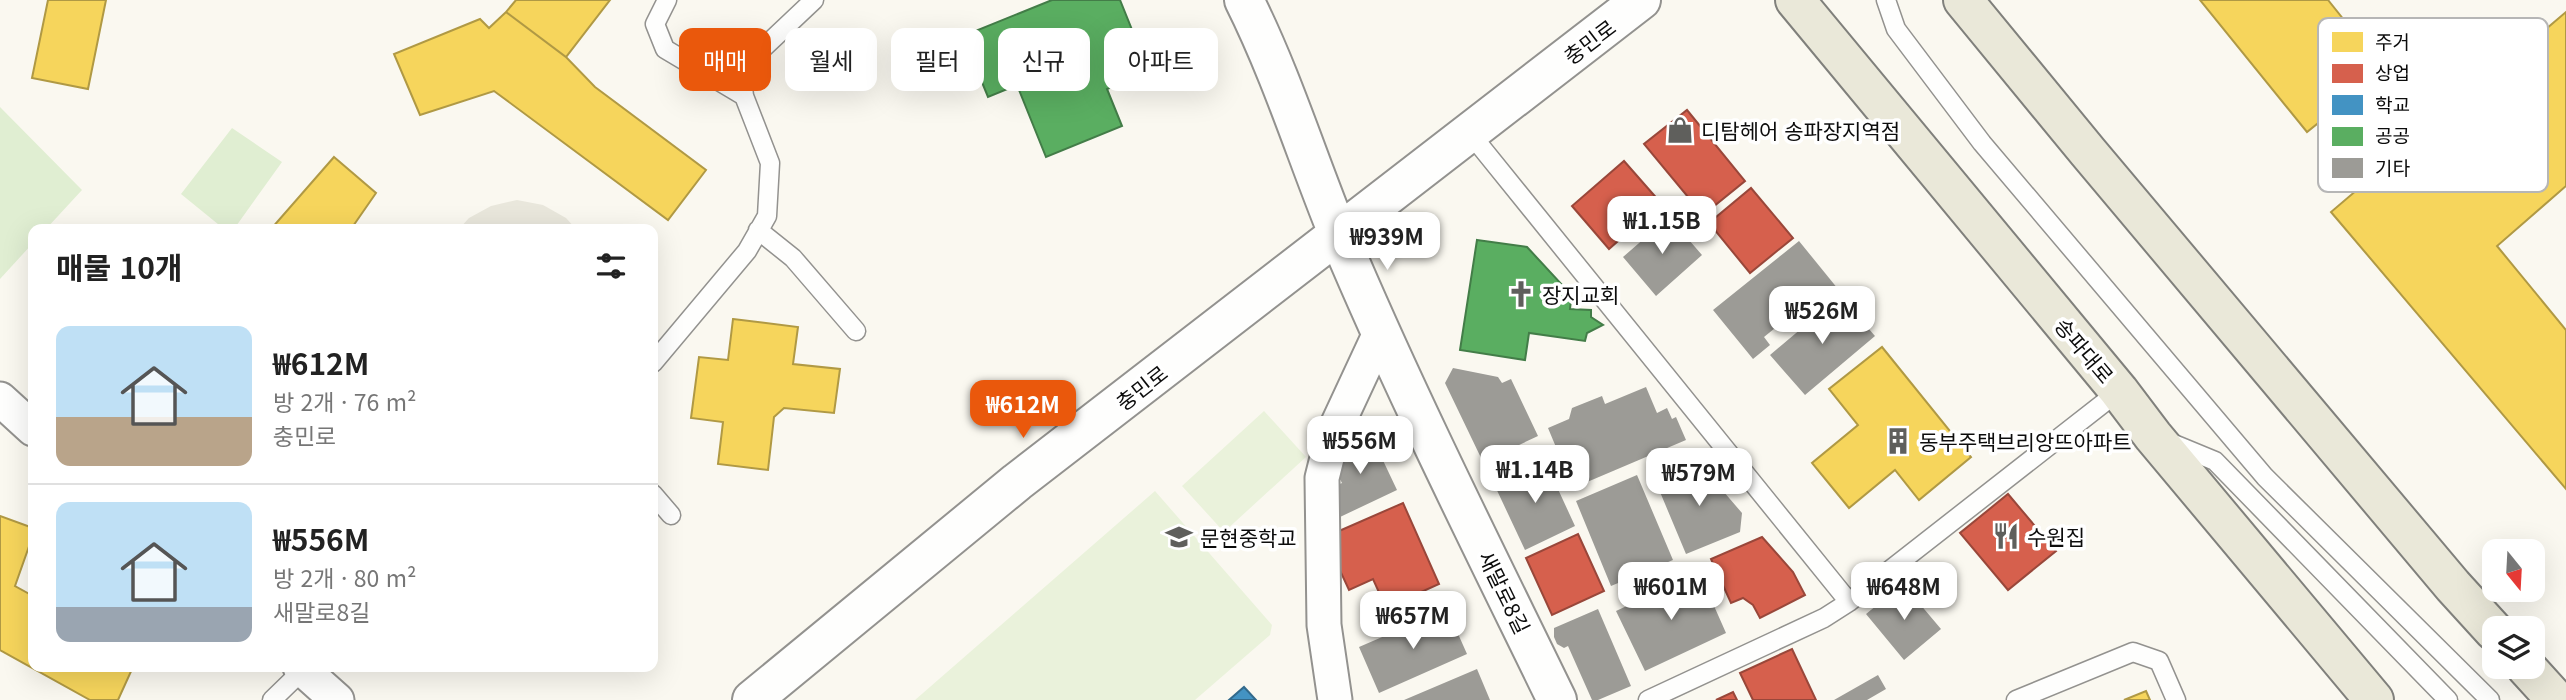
<!DOCTYPE html>
<html lang="ko">
<head>
<meta charset="utf-8">
<style>
	:root { --surface:#fff; --page:#f2f2f2; --text:#222; --muted:#767676; --line:#e0e0e0; --accent:#ea580c }
	body { margin:0; font-family:Georgia,"Noto Sans KR",serif; background:var(--page); color:var(--text); height:100vh; display:flex; flex-direction:column; font-size:26px; white-space:nowrap }
	* { box-sizing:border-box; margin:0 }
	p { font-size:23px; color:var(--muted) }
	.icon { flex:none; width:38px; height:38px; fill:none; stroke:currentColor; stroke-width:2; stroke-linecap:round; stroke-linejoin:round }
	.map { position:relative; flex:1; overflow:hidden }
	.details { position:absolute; left:28px; top:224px; width:630px; height:448px; display:flex; flex-direction:column; background:var(--surface); border-radius:14px; box-shadow:0 7px 28px #0002 }
	.details>* { flex:none }
	.hud { position:absolute; left:679px; top:28px; width:665px; height:63px; display:flex; gap:14px }
	.needle { width:46px; rotate:162deg }
	.fabs { position:absolute; left:2482px; top:539px; display:grid; gap:14px }
	.fabs a { display:grid; place-items:center; width:63px; height:63px; border-radius:14px; background:var(--surface); box-shadow:0 7px 28px #0002; font-size:35px }
	.price { position:absolute; translate:-50% -60px; padding:0 16px; border-radius:14px; background:#fff; color:#222; font-size:23px; line-height:46px; filter:drop-shadow(0 2px 4px #0008) }
	.price::after { content:''; position:absolute; left:50%; top:42px; width:21px; height:16px; margin-left:-10px; background:inherit; clip-path:polygon(0 0,100% 0,50% 100%) }
	.price.selected { background:var(--accent); color:#fff }
	ul { padding:0; list-style:none }
	li { display:flex; align-items:center; gap:21px; height:175px; padding:0 28px }
	li+li { border-top:2px solid var(--line) }
	li span { display:grid; place-items:center; flex:none; width:196px; height:140px; border-radius:14px; color:#555 }
	li>.icon { margin-inline-start:auto }
	span .icon { width:84px; height:84px; fill:#fffc; stroke-width:1 }
	li b { font-size:30px }
	h2 { display:flex; justify-content:space-between; align-items:center; height:84px; padding:0 28px; font-size:30px }
	.tag { padding:0 24px; border-radius:14px; background:var(--surface); box-shadow:0 7px 28px #0002; font-size:24px; line-height:63px }
	.tag.selected { background:var(--accent); color:#fff }
	.map>svg:first-child { display:block }
</style>
</head>
<body>
<div class="map">
<svg width="2566" height="700" viewBox="0 0 2566 700">
	<rect width="100%" height="100%" fill="#faf8f0"/>
	<!-- green -->
	<path fill="#e0eed2" d="M 0,107 L 82,190 L 46,229 L 33,229 L 33,243 L 0,279 Z
		M 232,128 L 282,162 L 234,229 L 224,229 L 181,194 Z"/>
	<!-- pitch -->
	<path fill="#eaf2db" d="M 1264,411 L 1306,457 L 1224,532 L 1182,486 Z
		M 1155,491 L 1272,625 L 1270,635 L 1195,700 L 915,700 Z"/>
	<!-- plaza -->
	<path fill="#e9e7dc" d="M 517,200 L 543,205 L 566,218 L 576,229 L 459,229 L 469,218 L 491,206 Z"/>
	<!-- homes -->
	<path fill="#f6d55c" stroke="#b09944" stroke-width="2" d="M 48,0 L 106,0 L 88,89 L 32,78 Z
		M 516,0 L 610,0 L 566,57 L 506,12 Z
		M 2200,0 L 2328,0 L 2384,70 L 2307,132 Z
		M 506,12 L 566,57 L 595,87 L 706,170 L 668,220 L 494,91 L 420,115 L 394,54 L 480,19 L 489,28 Z
		M 2566,12 L 2566,186 L 2497,246 L 2566,330 L 2566,489 L 2331,212 Z
		M 334,157 L 376,193 L 351,229 L 271,229 Z
		M 733,319 L 798,327 L 793,364 L 840,369 L 834,413 L 784,408 L 774,417 L 768,470 L 718,464 L 723,422 L 691,418 L 699,357 L 728,360 Z
		M 1882,347 L 1971,457 L 1919,500 L 1895,470 L 1849,508 L 1812,463 L 1858,425 L 1829,389 Z
		M 0,516 L 33,528 L 33,535 L 15,586 L 33,596 L 33,667 L 133,667 L 118,700 L 90,700 L 0,650 Z
		M 2146,691 L 2150,700 L 2124,700 Z"/>
	<!-- shops -->
	<path fill="#d6604d" stroke="#99473a" stroke-width="2" d="M 1687,110 L 1745,181 L 1703,215 L 1644,144 Z
		M 1624,161 L 1667,210 L 1641,233 L 1635,226 L 1609,249 L 1572,206 Z
		M 1751,188 L 1793,238 L 1750,273 L 1709,223 Z
		M 2008,494 L 2056,551 L 2008,590 L 1960,533 Z
		M 1403,503 L 1439,584 L 1386,608 L 1373,579 L 1349,590 L 1331,551 L 1330,535 Z
		M 1578,534 L 1604,591 L 1552,615 L 1526,558 Z
		M 1762,537 L 1793,572 L 1805,595 L 1760,618 L 1753,605 L 1743,598 L 1731,603 L 1711,559 Z
		M 1792,649 L 1816,700 L 1753,700 L 1740,673 Z
		M 1733,692 L 1737,700 L 1716,700 Z"/>
	<!-- schools -->
	<path fill="#4393c3" stroke="#326a8c" stroke-width="2" d="M 1244,687 L 1256,700 L 1229,700 Z"/>
	<!-- public -->
	<path fill="#5aae61" stroke="#437d48" stroke-width="2" d="M 1052,0 L 1120,0 L 1149,72 L 1107,89 L 1122,126 L 1046,157 L 1017,85 L 988,97 L 963,36 Z
		M 1477,240 L 1527,247 L 1565,288 L 1564,300 L 1571,300 L 1570,309 L 1591,310 L 1591,317 L 1603,325 L 1587,333 L 1585,341 L 1529,333 L 1525,360 L 1460,350 Z"/>
	<!-- building -->
	<path fill="#9c9b96" d="M 1669,217 L 1702,255 L 1656,296 L 1623,257 Z
		M 1799,241 L 1838,289 L 1819,304 L 1813,297 L 1764,337 L 1770,345 L 1753,359 L 1713,310 Z
		M 1840,296 L 1875,336 L 1805,395 L 1770,355 Z
		M 1453,368 L 1498,377 L 1502,383 L 1511,379 L 1538,436 L 1483,462 L 1445,383 Z
		M 1646,387 L 1657,413 L 1667,408 L 1672,419 L 1676,417 L 1686,440 L 1573,488 L 1548,428 L 1569,419 L 1572,408 L 1602,396 L 1605,404 Z
		M 1370,433 L 1397,490 L 1340,517 L 1326,490 L 1342,483 L 1335,470 L 1341,447 Z
		M 1545,461 L 1575,526 L 1525,550 L 1494,484 Z
		M 1699,463 L 1742,513 L 1740,532 L 1686,554 L 1655,480 Z
		M 1637,475 L 1673,560 L 1611,586 L 1576,501 Z
		M 1699,572 L 1726,633 L 1645,671 L 1616,611 Z
		M 1903,584 L 1941,629 L 1904,660 L 1866,614 Z
		M 1447,609 L 1467,654 L 1379,693 L 1359,647 Z
		M 1598,609 L 1631,686 L 1598,700 L 1592,700 L 1568,646 L 1564,648 L 1557,644 L 1554,637 L 1554,628 Z
		M 1477,669 L 1490,700 L 1404,700 Z
		M 1878,675 L 1886,689 L 1867,700 L 1834,700 Z"/>
	<g fill="none" stroke-linecap="round" stroke-linejoin="round">
		<defs>
			<path id="service" d="M 667,0 L 655,24 L 665,49 L 744,96
				M 1886,0 L 1896,29 L 1982,143 L 2265,477 L 2490,700
				M 1469,132 L 1849,602
				M 758,230 L 793,258 L 856,331
				M 653,363 L 747,251 L 767,216 L 770,163 L 744,96 L 741,69 L 814,0
				M 2169,442 L 2215,461 L 2448,700
				M 653,494 L 671,515
				M 272,700 L 306,667
				M 1648,700 L 1824,618 L 1849,602 L 2119,391
				M 2016,700 L 2133,652 L 2159,661 L 2176,700"/>
			<path id="minor" d="M 0,399 L 33,429
				M 300,667 L 337,700
				M 1335,700 L 1324,625 L 1322,478 L 1333,434 L 1380,333"/>
			<path id="tertiary" d="M 1244,0 C 1286,84 1312,174 1349,260 C 1413,409 1486,554 1557,700
				M 752,700 L 1017,482 L 1641,0"/>
			<path id="primary" d="M 1795,0 L 2119,391 L 2153,436 L 2374,700
				M 1963,0 L 2088,152 L 2453,586 L 2494,631
				M 2526,667 L 2556,700"/>
		</defs>
		<!-- service casing -->
		<use href="#service" stroke="#93928f" stroke-width="21"/>
		<!-- minor casing -->
		<use href="#minor" stroke="#93928f" stroke-width="37"/>
		<!-- tertiary casing -->
		<use href="#tertiary" stroke="#93928f" stroke-width="42"/>
		<!-- primary casing -->
		<use href="#primary" stroke="#80807c" stroke-width="42"/>
		<!-- service -->
		<use href="#service" stroke="#fefefd" stroke-width="18"/>
		<!-- minor -->
		<use href="#minor" stroke="#fefefd" stroke-width="33"/>
		<!-- tertiary -->
		<use href="#tertiary" stroke="#fefefd" stroke-width="38"/>
		<!-- primary -->
		<use href="#primary" stroke="#eae8d9" stroke-width="38"/>
	</g>
	<!-- icons -->
	<defs>
		<symbol id="shop-bare" viewBox="-9 -9 18 18"><path d="M-5-2.5h2.3a2.7 3.5 0 0 1 5.4 0H5L5.5 6h-11ZM-1.5-2.5h3a1.5 2.3 0 0 0-3 0Z" fill="#5f5f5c" stroke="#fff" stroke-width="2.5" paint-order="stroke"/></symbol>
		<symbol id="church-bare" viewBox="-9 -9 18 18"><path d="M-1.2-6h2.4v3.5h3.3v2.4h-3.3V6h-2.4V-.1h-3.3v-2.4h3.3Z" fill="#5f5f5c" stroke="#fff" stroke-width="2.5" paint-order="stroke"/></symbol>
		<symbol id="building-bare" viewBox="-9 -9 18 18"><path d="M-4-6H4V6H1V3H-1V6H-4ZM-2.5-4.3h1.7v1.8h-1.7ZM.8-4.3h1.7v1.8H.8ZM-2.5-1h1.7V.8h-1.7ZM.8-1h1.7V.8H.8Z" fill="#5f5f5c" stroke="#fff" stroke-width="2.5" paint-order="stroke"/></symbol>
		<symbol id="restaurant-bare" viewBox="-9 -9 18 18"><path d="M-5-6h1v4h1v-4h1v4h1v-4h1v5L-1.5 .5V6h-2V.5L-5-1ZM5-6V6H3V1.5H1.5Q1.5-4 5-6Z" fill="#5f5f5c" stroke="#fff" stroke-width="2.5" paint-order="stroke"/></symbol>
		<symbol id="school-bare" viewBox="-9 -9 18 18"><path d="M0-5L7-2L0 1L-7-2ZM-4 1L0 2.5L4 1V4Q0 6-4 4Z" fill="#5f5f5c" stroke="#fff" stroke-width="2.5" paint-order="stroke"/></symbol>
	</defs>
	<g fill-rule="evenodd">
		<use href="#shop-bare" x="1661" y="111" width="38" height="38"/>
		<use href="#church-bare" x="1502" y="275" width="38" height="38"/>
		<use href="#building-bare" x="1879" y="422" width="38" height="38"/>
		<use href="#restaurant-bare" x="1987" y="517" width="38" height="38"/>
		<use href="#school-bare" x="1160" y="518" width="38" height="38"/>
	</g>
	<g text-anchor="middle" dominant-baseline="central" stroke-width="7" stroke-linejoin="round" paint-order="stroke">
		<!-- street labels -->
		<g font-size="21" fill="#0c0c0c" stroke="#fff">
			<text transform="translate(1589 41) rotate(-37)">충민로</text>
			<text transform="translate(2085 350) rotate(50)">송파대로</text>
			<text transform="translate(1141 387) rotate(-38)">충민로</text>
			<text transform="translate(1505 592) rotate(64)">새말로8길</text>
		</g>
		<!-- poi labels -->
		<g font-size="21" fill="#0c0c0c" stroke="#fff" text-anchor="start">
			<text x="1701" y="130">디탐헤어 송파장지역점</text>
			<text x="1542" y="294">장지교회</text>
			<text x="1919" y="441">동부주택브리앙뜨아파트</text>
			<text x="2027" y="536">수원집</text>
			<text x="1200" y="537">문현중학교</text>
		</g>
	</g>
	<!-- legend -->
	<rect x="2318" y="18" width="230" height="174" rx="10" fill="#fff" stroke="#b6b6b6" stroke-width="2"/>
	<rect x="2332" y="32" width="31" height="20" fill="#f6d55c"/>
	<rect x="2332" y="64" width="31" height="19" fill="#d6604d"/>
	<rect x="2332" y="95" width="31" height="20" fill="#4393c3"/>
	<rect x="2332" y="127" width="31" height="19" fill="#5aae61"/>
	<rect x="2332" y="158" width="31" height="20" fill="#9c9b96"/>
	<g font-size="19" fill="#0c0c0c">
		<text x="2375" y="49">주거</text>
		<text x="2375" y="80">상업</text>
		<text x="2375" y="112">학교</text>
		<text x="2375" y="143">공공</text>
		<text x="2375" y="175">기타</text>
	</g>
</svg>
<div class="fabs">
<a><svg class="needle" viewBox="-14 -14 28 28"><path d="M0-13l5 13h-10z" fill="#e53935"/><path d="M0 13l5-13h-10z" fill="#767676"/></svg></a>
<a><svg class="icon" aria-label="layers" viewBox="0 0 24 24"><path d="M12 4l9 5-9 5-9-5zM3 14l9 5 9-5"/></svg></a>
</div>
<b class="price" style="left:1662px;top:256px">₩1.15B</b>
<b class="price" style="left:1387px;top:272px">₩939M</b>
<b class="price" style="left:1822px;top:346px">₩526M</b>
<b class="price selected" style="left:1023px;top:440px">₩612M</b>
<b class="price" style="left:1360px;top:476px">₩556M</b>
<b class="price" style="left:1535px;top:505px">₩1.14B</b>
<b class="price" style="left:1699px;top:508px">₩579M</b>
<b class="price" style="left:1671px;top:622px">₩601M</b>
<b class="price" style="left:1904px;top:622px">₩648M</b>
<b class="price" style="left:1413px;top:651px">₩657M</b>
<div class="hud">
<a class="tag selected">매매</a>
<a class="tag">월세</a>
<a class="tag">필터</a>
<a class="tag">신규</a>
<a class="tag">아파트</a>
</div>
<section class="details">
<h2>매물 10개<svg class="icon" aria-label="filters" viewBox="0 0 24 24"><path d="M4 7h16M4 17h16"/><circle cx="9" cy="7" r="2"/><circle cx="15" cy="17" r="2"/></svg></h2>
<ul>
<li><span style="background:linear-gradient(#bfe0f5 65%,#b9a48a 0)"><svg class="icon" aria-label="home" viewBox="0 0 24 24"><path d="M3 11l9-7 9 7M6 9v11h12V9"/></svg></span><div><b>₩612M</b><p>방 2개 · 76 m²</p><p>충민로</p></div></li>
<li><span style="background:linear-gradient(#bfe0f5 75%,#9aa5b1 0)"><svg class="icon" aria-label="home" viewBox="0 0 24 24"><path d="M3 11l9-7 9 7M6 9v11h12V9"/></svg></span><div><b>₩556M</b><p>방 2개 · 80 m²</p><p>새말로8길</p></div></li>
</ul>
</section>
</div>
</body>
</html>
